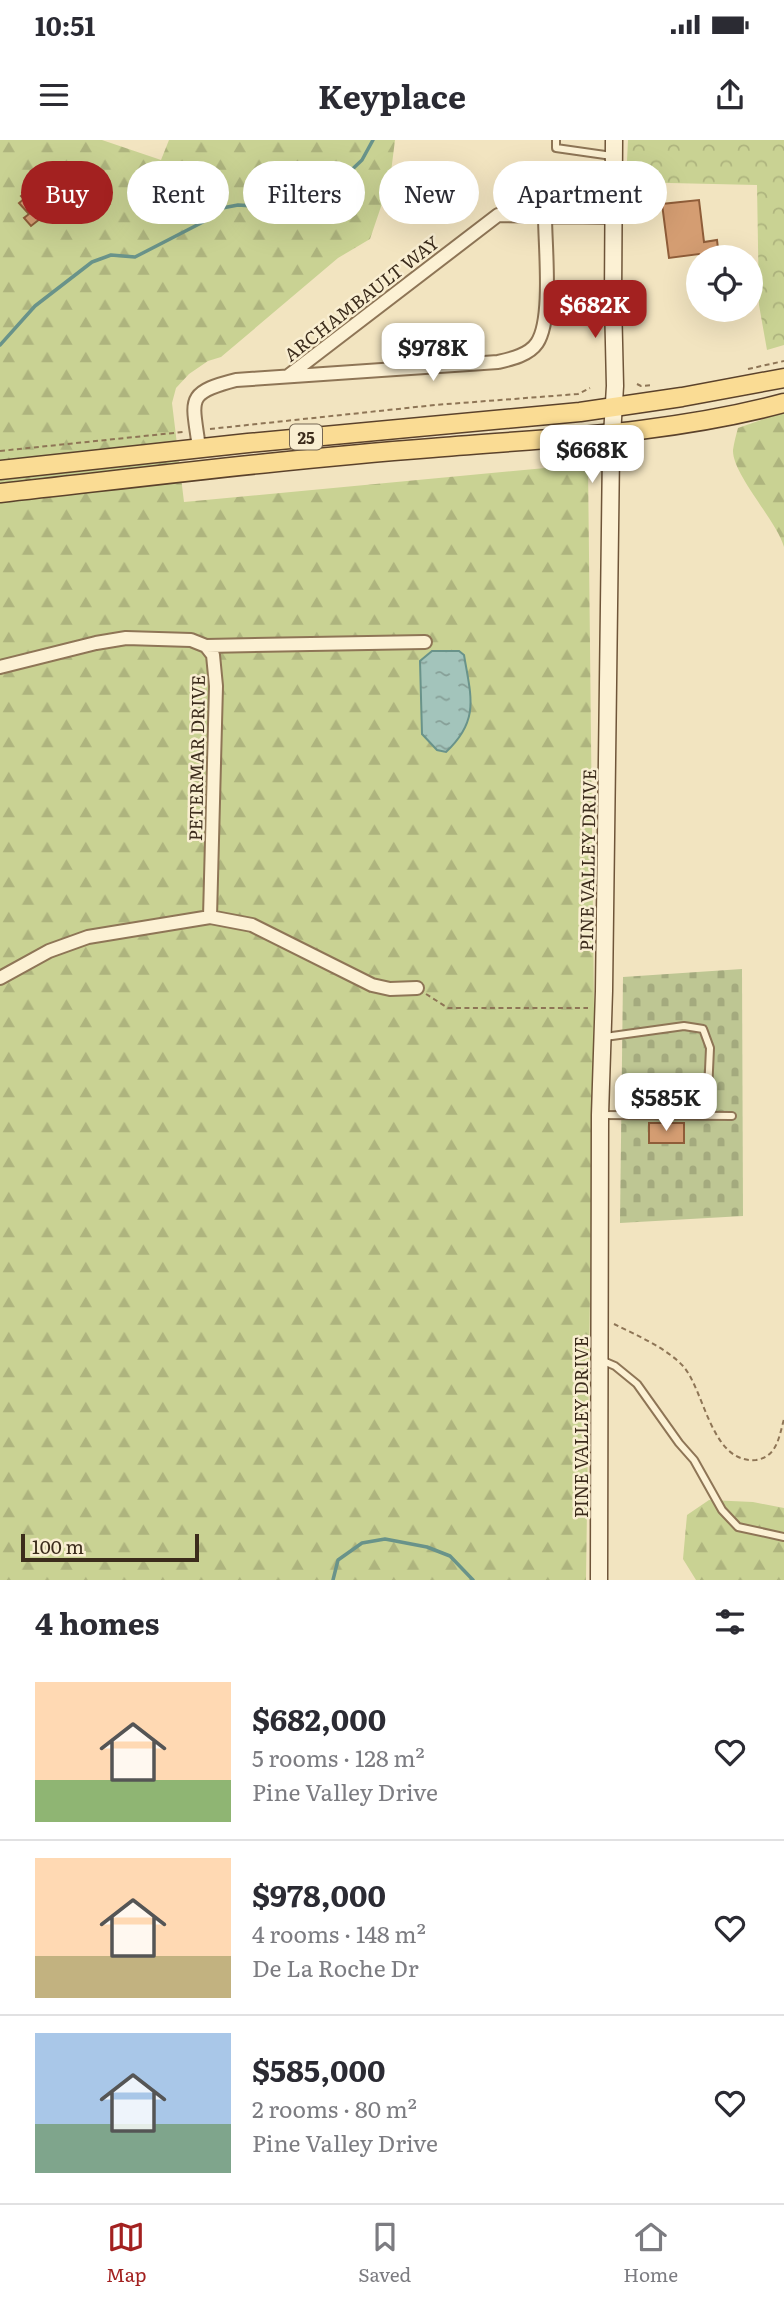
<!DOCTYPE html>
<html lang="en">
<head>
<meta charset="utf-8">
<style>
	:root { --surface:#fff; --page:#f7f7f7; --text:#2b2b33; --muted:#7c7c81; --line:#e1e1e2; --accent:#a32120 }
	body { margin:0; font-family:Literata,serif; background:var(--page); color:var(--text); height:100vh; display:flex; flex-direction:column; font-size:26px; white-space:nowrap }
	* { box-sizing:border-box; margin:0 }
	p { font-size:23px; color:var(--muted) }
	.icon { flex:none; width:38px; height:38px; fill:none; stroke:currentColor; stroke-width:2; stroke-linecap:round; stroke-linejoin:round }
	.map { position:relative; height:1440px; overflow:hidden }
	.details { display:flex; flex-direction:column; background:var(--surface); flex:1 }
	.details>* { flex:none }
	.guide { position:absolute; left:21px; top:21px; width:742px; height:63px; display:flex; gap:14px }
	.controls { position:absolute; left:686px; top:105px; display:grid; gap:14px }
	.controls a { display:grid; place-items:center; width:77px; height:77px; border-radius:50%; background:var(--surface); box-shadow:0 7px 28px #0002; font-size:35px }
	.scale { position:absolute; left:21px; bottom:18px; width:178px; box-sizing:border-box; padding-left:7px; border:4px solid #3c2c1c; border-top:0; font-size:19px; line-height:24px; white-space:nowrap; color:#3c2c1c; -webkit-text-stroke:5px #f9eed1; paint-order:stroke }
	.price { position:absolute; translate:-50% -60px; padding:0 16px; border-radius:14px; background:#fff; color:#222; font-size:23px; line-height:46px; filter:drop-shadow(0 2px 4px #0008) }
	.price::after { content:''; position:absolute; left:50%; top:42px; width:21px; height:16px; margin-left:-10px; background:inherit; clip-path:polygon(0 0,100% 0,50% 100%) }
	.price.on { background:var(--accent); color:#fff }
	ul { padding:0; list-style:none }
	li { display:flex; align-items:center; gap:21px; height:175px; padding:0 35px }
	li+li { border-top:2px solid var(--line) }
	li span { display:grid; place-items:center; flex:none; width:196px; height:140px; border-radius:0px; color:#555 }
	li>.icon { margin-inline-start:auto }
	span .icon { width:84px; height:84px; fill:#fffc; stroke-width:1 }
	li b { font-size:30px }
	h2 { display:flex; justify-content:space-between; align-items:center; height:84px; padding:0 35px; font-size:30px }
	.tag { padding:0 24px; border-radius:32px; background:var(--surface); box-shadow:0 7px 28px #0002; font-size:24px; line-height:63px }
	.tag.on { background:var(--accent); color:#fff }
	.status { display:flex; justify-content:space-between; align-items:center; height:49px; padding:0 35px; background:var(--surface); direction:ltr }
	.status svg { height:19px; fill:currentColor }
	header { display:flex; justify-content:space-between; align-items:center; height:91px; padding:0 35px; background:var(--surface); font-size:32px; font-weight:700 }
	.tabs { display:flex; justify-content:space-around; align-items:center; height:98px; border-top:2px solid var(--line); background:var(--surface); font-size:19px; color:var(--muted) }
	.tabs a { display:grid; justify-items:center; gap:4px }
	.tabs .on { color:var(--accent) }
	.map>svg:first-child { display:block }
</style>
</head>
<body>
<div class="status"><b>10:51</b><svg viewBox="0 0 49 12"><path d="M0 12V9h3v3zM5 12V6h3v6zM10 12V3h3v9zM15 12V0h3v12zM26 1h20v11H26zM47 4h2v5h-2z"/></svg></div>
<header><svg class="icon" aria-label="menu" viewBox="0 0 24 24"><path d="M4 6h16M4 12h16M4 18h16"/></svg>Keyplace<svg class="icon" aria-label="share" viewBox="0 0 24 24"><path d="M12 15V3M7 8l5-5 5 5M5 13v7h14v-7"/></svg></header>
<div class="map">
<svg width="784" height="1440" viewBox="0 0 784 1440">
	<defs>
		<pattern id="forest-firs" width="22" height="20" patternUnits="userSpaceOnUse" patternTransform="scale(1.75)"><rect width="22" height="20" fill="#c9d293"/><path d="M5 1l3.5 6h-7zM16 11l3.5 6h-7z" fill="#aeb47e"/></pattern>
		<pattern id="cemetery-stones" width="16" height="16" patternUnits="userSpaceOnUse" patternTransform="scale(1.75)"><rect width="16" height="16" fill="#bec693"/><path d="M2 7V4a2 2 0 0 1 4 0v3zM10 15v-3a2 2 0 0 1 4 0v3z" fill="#a4aa7e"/></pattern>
		<pattern id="park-crowns" width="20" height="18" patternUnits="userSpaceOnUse" patternTransform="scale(1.75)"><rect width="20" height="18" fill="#c9d293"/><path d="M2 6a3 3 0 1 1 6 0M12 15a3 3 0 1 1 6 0" fill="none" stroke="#aeb47e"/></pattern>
		<pattern id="water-ripples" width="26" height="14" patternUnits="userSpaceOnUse" patternTransform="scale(1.75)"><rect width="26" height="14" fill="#a3c4bb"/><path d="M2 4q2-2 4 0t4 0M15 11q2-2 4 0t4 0" fill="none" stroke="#869f97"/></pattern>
	</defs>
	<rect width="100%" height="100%" fill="#f2e4c0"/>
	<!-- forest -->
	<path fill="url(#forest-firs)" d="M 0,0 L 102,0 L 161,20 L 169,0 L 395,0 L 390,40 L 370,99 L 338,118 L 221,217 L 208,221 L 189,234 L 176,248 L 172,263 L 184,362 L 588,324 L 594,868 L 586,1440 L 0,1440 Z
		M 784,272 L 784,407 C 777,381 732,334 733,310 C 734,303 736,295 738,288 Z
		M 709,1360 L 753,1362 L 784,1368 L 784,1440 L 696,1440 L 683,1419 L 687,1375 Z"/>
	<!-- cemetery -->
	<path fill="url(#cemetery-stones)" d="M 742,829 L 743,1076 L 620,1083 L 623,837 Z"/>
	<!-- park -->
	<path fill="url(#park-crowns)" d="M 628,0 L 784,0 L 784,205 L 767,210 L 759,165 L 757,45 L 626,42 Z"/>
	<!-- water -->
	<path fill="url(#water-ripples)" stroke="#69938a" stroke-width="2" d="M 432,511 L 459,511 L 464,515 C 471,557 480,580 446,612 L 437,610 L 422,594 L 420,521 Z"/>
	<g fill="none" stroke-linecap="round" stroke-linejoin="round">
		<!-- stream -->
		<path stroke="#69938a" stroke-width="3.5" d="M 0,205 L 35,166 L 92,122 L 111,115 L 135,117 L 203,82 L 217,69 L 238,65 L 302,69 L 320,60 L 362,20 L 373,0
			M 333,1440 L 338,1420 L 362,1403 L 385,1399 L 427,1407 L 450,1416 L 473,1440"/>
	</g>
	<!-- building -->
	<path fill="#d49d72" stroke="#8f5d39" stroke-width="2" d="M 67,34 L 79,48 L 31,86 L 24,78 L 29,74 L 19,63 L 24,59 L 21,56 L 43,38 L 49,45 Z
		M 699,60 L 704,102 L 717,100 L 719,117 L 700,117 L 699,114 L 669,118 L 662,64 Z
		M 649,983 L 684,983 L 684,1003 L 649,1003 Z"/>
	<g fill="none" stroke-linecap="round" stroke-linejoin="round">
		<defs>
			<path id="lane" d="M 556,0 L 556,8 L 612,16
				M 605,897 L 684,886 L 703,889 L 710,908 L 707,975
				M 602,975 L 732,976
				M 601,1220 L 615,1226 L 637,1244 L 679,1303 L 694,1320 L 722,1370 L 738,1387 L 784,1397"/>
			<path id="street" d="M 288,236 L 498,75 L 613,77
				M 199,308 C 193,260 184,253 236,240 L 498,222 C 511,219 529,215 537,203 C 553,179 545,107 545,76
				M 206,506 L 425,502
				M 0,527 L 96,503 L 126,498 L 191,500 L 206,506 L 213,515 L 216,546 L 210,777
				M 0,838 L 49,811 L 88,797 L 210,777 L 252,785 L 372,845 L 390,849 L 417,848"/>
			<path id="secondary" d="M 599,1440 L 600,975 L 604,851 L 611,312 L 615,246 L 613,160 L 614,0"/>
			<path id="primary" d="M 0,330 L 248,303 L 580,272 L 682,257 L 784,238
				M 0,353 C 144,337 288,319 432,308 C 551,298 669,294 784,263"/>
		</defs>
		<!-- lane casing -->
		<use href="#lane" stroke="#8e7556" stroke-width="10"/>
		<!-- street casing -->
		<use href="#street" stroke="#8e7556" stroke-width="16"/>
		<!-- secondary casing -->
		<use href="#secondary" stroke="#6f5539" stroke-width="19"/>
		<!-- primary casing -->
		<use href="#primary" stroke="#5b422b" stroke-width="21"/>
		<!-- path -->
		<path stroke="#8e7556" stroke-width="2" stroke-dasharray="5 3.5" stroke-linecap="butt" d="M 748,229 L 784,221
			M 637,244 L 641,246 L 653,245
			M 210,289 L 435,265 L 578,254 L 590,248
			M 0,311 L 183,292
			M 426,854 L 448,868 L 588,868
			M 614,1184 C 636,1195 665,1207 683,1226 C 705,1251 711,1324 756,1320 C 777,1317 779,1297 784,1279"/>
		<!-- lane -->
		<use href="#lane" stroke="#fcf1d4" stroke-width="6"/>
		<!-- street -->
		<use href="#street" stroke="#fcf1d4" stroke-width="12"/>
		<!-- secondary -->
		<use href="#secondary" stroke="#fcf1d4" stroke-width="16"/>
		<!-- primary -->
		<use href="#primary" stroke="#fadc94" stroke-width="18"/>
	</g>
	<g text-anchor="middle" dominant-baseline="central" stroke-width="5" stroke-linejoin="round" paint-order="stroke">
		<!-- shield labels -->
		<rect fill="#f9eed1" stroke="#756652" stroke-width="2" x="290" y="284.5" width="32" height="25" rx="5"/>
		<g font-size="16" font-weight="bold" fill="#3c2c1c">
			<text x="306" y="297">25</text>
		</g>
		<!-- street labels -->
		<g font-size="18" fill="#3c2c1c" stroke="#f9eed1">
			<text transform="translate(361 158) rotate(-38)">ARCHAMBAULT WAY</text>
			<text transform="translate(196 618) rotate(-89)">PETERMAR DRIVE</text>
			<text transform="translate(587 720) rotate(-89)">PINE VALLEY DRIVE</text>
			<text transform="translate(580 1287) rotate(-90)">PINE VALLEY DRIVE</text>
		</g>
	</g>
</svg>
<div class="controls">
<a><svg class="icon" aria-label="locate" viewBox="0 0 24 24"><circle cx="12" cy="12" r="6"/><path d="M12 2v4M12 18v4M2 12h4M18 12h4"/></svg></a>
</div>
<div class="scale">100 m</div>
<b class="price on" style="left:595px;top:200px">$682K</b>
<b class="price" style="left:433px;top:243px">$978K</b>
<b class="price" style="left:592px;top:345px">$668K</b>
<b class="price" style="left:666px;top:993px">$585K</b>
<div class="guide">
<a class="tag on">Buy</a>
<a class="tag">Rent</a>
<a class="tag">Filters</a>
<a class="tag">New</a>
<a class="tag">Apartment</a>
</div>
</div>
<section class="details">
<h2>4 homes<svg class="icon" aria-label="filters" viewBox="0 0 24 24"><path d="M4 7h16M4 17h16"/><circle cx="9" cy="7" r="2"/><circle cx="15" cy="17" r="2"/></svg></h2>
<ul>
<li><span style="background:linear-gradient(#ffd9b3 70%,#8fb573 0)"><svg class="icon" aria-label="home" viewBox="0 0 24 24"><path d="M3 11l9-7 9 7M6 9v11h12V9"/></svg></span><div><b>$682,000</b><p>5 rooms · 128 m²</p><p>Pine Valley Drive</p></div><svg class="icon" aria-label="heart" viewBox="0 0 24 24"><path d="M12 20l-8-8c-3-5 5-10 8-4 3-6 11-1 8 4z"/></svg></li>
<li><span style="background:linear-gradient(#ffd9b3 70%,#c2b280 0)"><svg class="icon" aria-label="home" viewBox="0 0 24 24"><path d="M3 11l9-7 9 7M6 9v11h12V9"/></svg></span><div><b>$978,000</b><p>4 rooms · 148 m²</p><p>De La Roche Dr</p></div><svg class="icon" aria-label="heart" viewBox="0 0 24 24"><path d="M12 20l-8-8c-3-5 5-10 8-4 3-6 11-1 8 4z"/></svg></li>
<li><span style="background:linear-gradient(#a9c7e8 65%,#7fa58c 0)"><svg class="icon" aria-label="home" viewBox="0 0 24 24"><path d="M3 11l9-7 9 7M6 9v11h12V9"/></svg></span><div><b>$585,000</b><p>2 rooms · 80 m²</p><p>Pine Valley Drive</p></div><svg class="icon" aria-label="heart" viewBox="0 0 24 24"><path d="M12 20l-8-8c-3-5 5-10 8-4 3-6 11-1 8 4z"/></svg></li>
</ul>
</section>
<nav class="tabs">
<a class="on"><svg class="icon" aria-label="map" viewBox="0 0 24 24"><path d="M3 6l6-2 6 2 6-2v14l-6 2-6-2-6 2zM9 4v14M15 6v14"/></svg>Map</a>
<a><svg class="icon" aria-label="saved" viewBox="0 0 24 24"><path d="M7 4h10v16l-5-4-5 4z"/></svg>Saved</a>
<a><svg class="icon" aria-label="home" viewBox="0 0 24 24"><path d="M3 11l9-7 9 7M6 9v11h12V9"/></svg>Home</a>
</nav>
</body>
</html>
